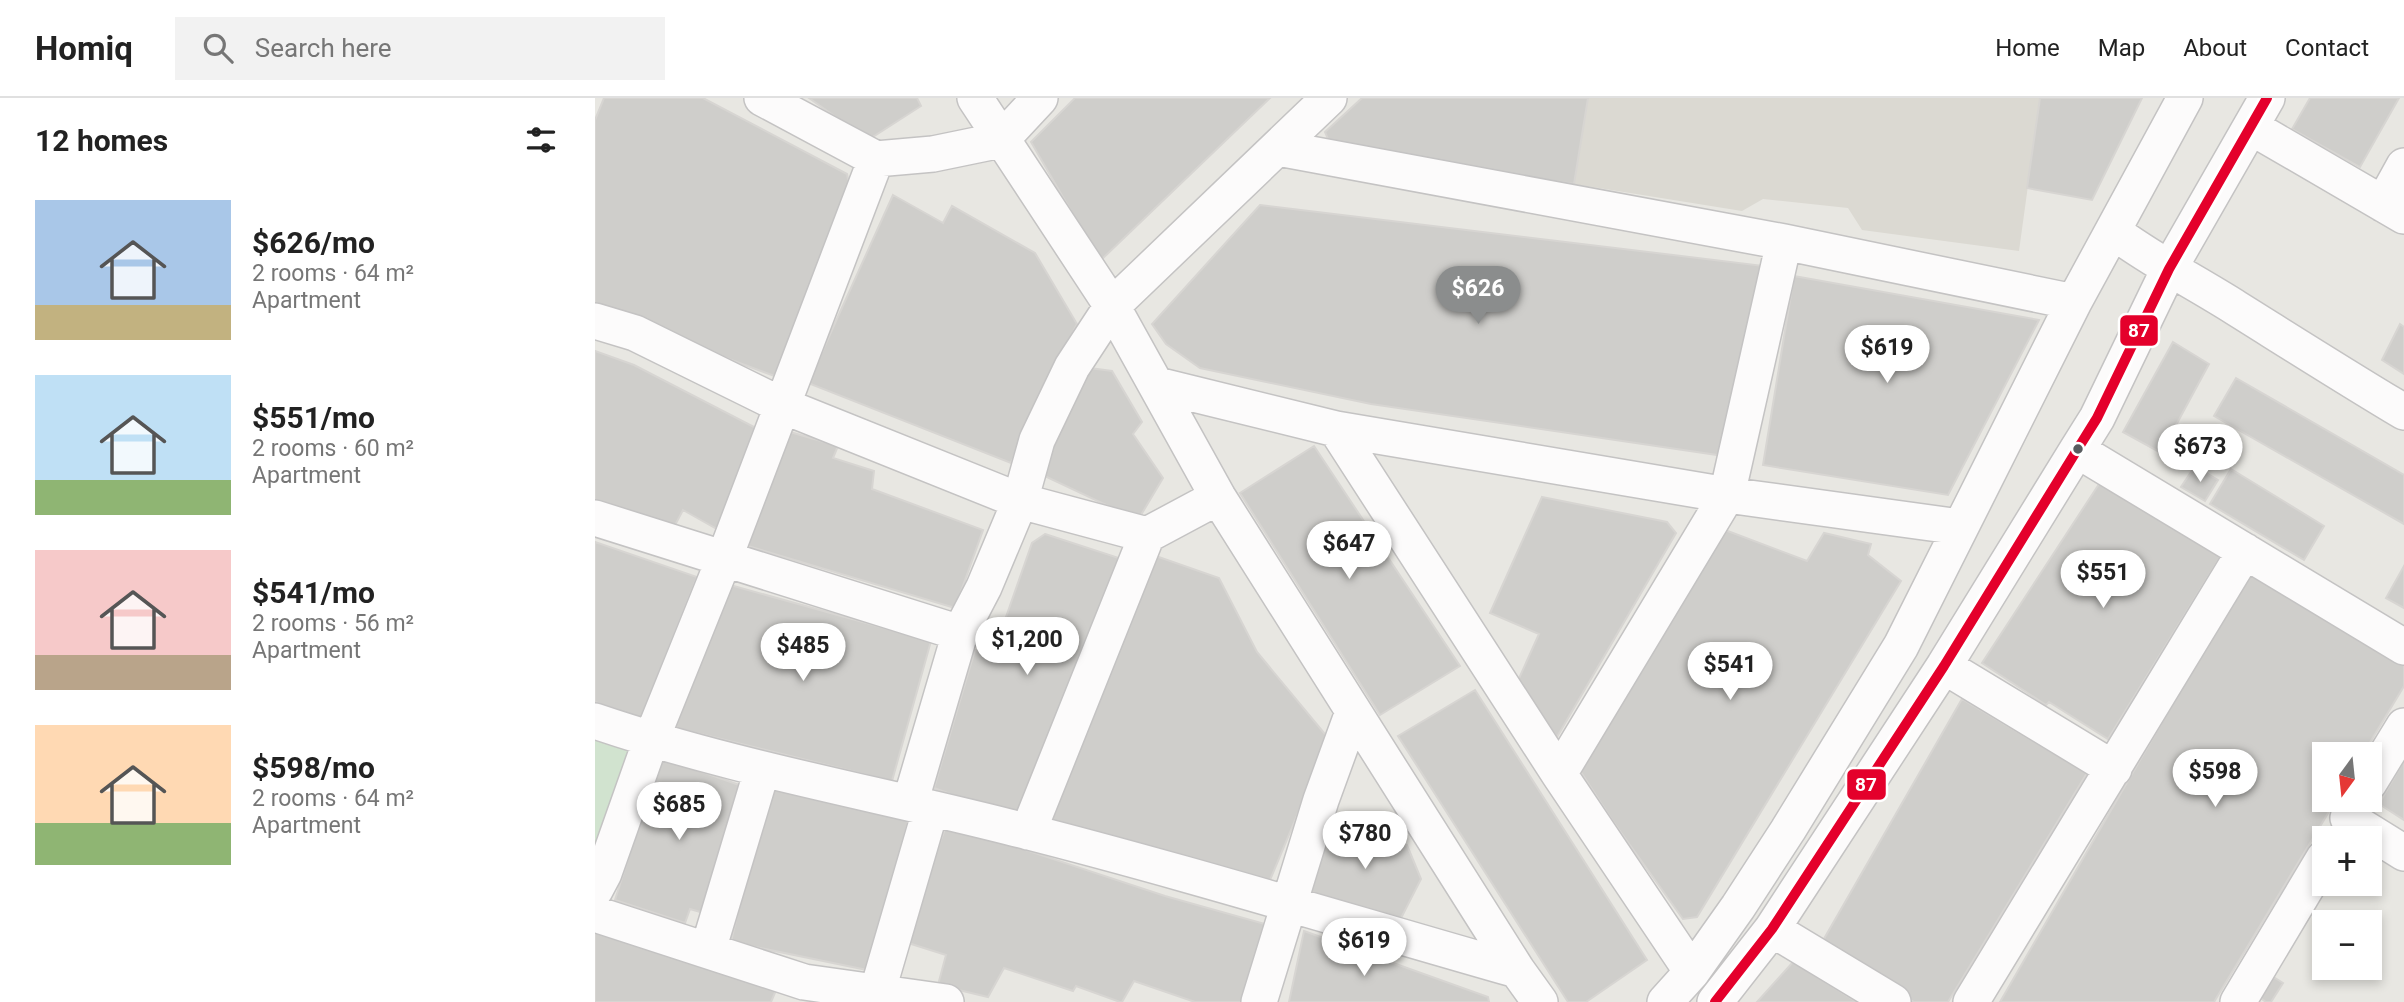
<!DOCTYPE html>
<html lang="en">
<head>
<meta charset="utf-8">
<style>
	:root { --surface:#fff; --page:#f2f2f2; --text:#222; --muted:#767676; --line:#e0e0e0; --accent:#8b8d8d }
	body { margin:0; font-family:Roboto,sans-serif; background:var(--page); color:var(--text); height:100vh; display:flex; flex-direction:column; font-size:26px; white-space:nowrap }
	* { box-sizing:border-box; margin:0 }
	p { font-size:23px; color:var(--muted) }
	.icon { flex:none; width:38px; height:38px; fill:none; stroke:currentColor; stroke-width:2; stroke-linecap:round; stroke-linejoin:round }
	.map { position:relative; flex:1; overflow:hidden }
	.panel { display:flex; flex-direction:column; background:var(--surface); width:595px }
	.panel>* { flex:none }
	.needle { width:46px; rotate:195deg }
	.tools { position:absolute; left:1717px; top:644px; display:grid; gap:14px }
	.tools a { display:grid; place-items:center; width:70px; height:70px; border-radius:0px; background:var(--surface); box-shadow:0 4px 10px #0003; font-size:35px }
	.price { position:absolute; translate:-50% -60px; padding:0 16px; border-radius:24px; background:#fff; color:#222; font-size:23px; line-height:46px; filter:drop-shadow(0 2px 4px #0008) }
	.price::after { content:''; position:absolute; left:50%; top:42px; width:21px; height:16px; margin-left:-10px; background:inherit; clip-path:polygon(0 0,100% 0,50% 100%) }
	.price.active { background:var(--accent); color:#fff }
	ul { padding:0; list-style:none }
	li { display:flex; align-items:center; gap:21px; height:175px; padding:0 35px }
	li span { display:grid; place-items:center; flex:none; width:196px; height:140px; border-radius:0px; color:#555 }
	li>.icon { margin-inline-start:auto }
	span .icon { width:84px; height:84px; fill:#fffc; stroke-width:1 }
	li b { font-size:30px }
	h2 { display:flex; justify-content:space-between; align-items:center; height:84px; padding:0 35px; font-size:30px }
	header { display:flex; align-items:center; gap:42px; box-sizing:border-box; height:98px; padding:0 35px; background:var(--surface); border-bottom:2px solid var(--line) }
	header strong { font-size:33px }
	nav { display:flex; gap:38px; margin-inline-start:auto; font-size:24px }
	.search { width:490px; height:63px; background:var(--page); display:flex; align-items:center; gap:18px; box-sizing:border-box; padding:0 24px; border-radius:0px; color:var(--muted); font-size:26px }
	main { display:flex; flex:1; min-height:0 }
	.map>svg:first-child { display:block }
</style>
</head>
<body>
<header>
<strong>Homiq</strong>
<div class="search"><svg class="icon" aria-label="search" viewBox="0 0 24 24"><circle cx="10" cy="10" r="6"/><path d="M15 15l6 6"/></svg>Search here</div>
<nav><a>Home</a><a>Map</a><a>About</a><a>Contact</a></nav>
</header>
<main>
<section class="panel">
<h2>12 homes<svg class="icon" aria-label="filters" viewBox="0 0 24 24"><path d="M4 7h16M4 17h16"/><circle cx="9" cy="7" r="2"/><circle cx="15" cy="17" r="2"/></svg></h2>
<ul>
<li><span style="background:linear-gradient(#a9c7e8 75%,#c2b280 0)"><svg class="icon" aria-label="home" viewBox="0 0 24 24"><path d="M3 11l9-7 9 7M6 9v11h12V9"/></svg></span><div><b>$626/mo</b><p>2 rooms · 64 m²</p><p>Apartment</p></div></li>
<li><span style="background:linear-gradient(#bfe0f5 75%,#8fb573 0)"><svg class="icon" aria-label="home" viewBox="0 0 24 24"><path d="M3 11l9-7 9 7M6 9v11h12V9"/></svg></span><div><b>$551/mo</b><p>2 rooms · 60 m²</p><p>Apartment</p></div></li>
<li><span style="background:linear-gradient(#f6c9c9 75%,#b9a48a 0)"><svg class="icon" aria-label="home" viewBox="0 0 24 24"><path d="M3 11l9-7 9 7M6 9v11h12V9"/></svg></span><div><b>$541/mo</b><p>2 rooms · 56 m²</p><p>Apartment</p></div></li>
<li><span style="background:linear-gradient(#ffd9b3 70%,#8fb573 0)"><svg class="icon" aria-label="home" viewBox="0 0 24 24"><path d="M3 11l9-7 9 7M6 9v11h12V9"/></svg></span><div><b>$598/mo</b><p>2 rooms · 64 m²</p><p>Apartment</p></div></li>
</ul>
</section>
<div class="map">
<svg width="1809" height="904" viewBox="0 0 1809 904">
	<rect width="100%" height="100%" fill="#e8e7e2"/>
	<!-- education -->
	<path fill="#dbd9d2" d="M 993,0 L 1445,0 L 1424,153 L 1267,132 L 1253,110 L 1168,101 L 1147,113 L 979,86 Z"/>
	<!-- green -->
	<path fill="#d1e3cf" d="M 0,637 L 38,649 L 0,777 Z"/>
	<!-- building -->
	<path fill="#cfcecb" stroke="#d7d5d2" stroke-width="2" d="M 9,0 L 108,0 L 252,76 L 257,101 L 182,279 L 0,211 L 0,22 Z
		M 214,0 L 322,0 L 326,8 L 273,42 Z
		M 480,0 L 675,0 L 505,163 L 436,44 Z
		M 767,0 L 993,0 L 979,86 L 736,48 L 730,34 Z
		M 1445,0 L 1547,0 L 1497,102 L 1432,90 Z
		M 1715,0 L 1804,0 L 1765,69 L 1697,31 Z
		M 298,97 L 348,125 L 357,108 L 440,155 L 482,226 L 416,365 L 213,285 Z
		M 665,107 L 1169,168 L 1136,359 L 776,306 L 605,270 L 571,246 L 557,226 Z
		M 1199,178 L 1444,222 L 1353,397 L 1168,367 Z
		M 1805,226 L 1809,229 L 1809,276 L 1787,262 Z
		M 1578,244 L 1614,266 L 1566,355 L 1528,334 Z
		M 0,253 L 39,267 L 161,330 L 122,431 L 88,412 L 79,429 L 0,407 Z
		M 487,269 L 517,273 L 547,324 L 538,336 L 568,380 L 543,422 L 439,373 Z
		M 1641,280 L 1809,377 L 1809,426 L 1619,318 Z
		M 185,331 L 243,348 L 238,360 L 279,373 L 277,391 L 388,432 L 360,510 L 143,445 Z
		M 719,348 L 865,568 L 785,617 L 645,395 Z
		M 1600,368 L 1623,382 L 1610,403 L 1586,389 Z
		M 1636,371 L 1729,428 L 1709,462 L 1615,406 Z
		M 1506,383 L 1627,456 L 1513,641 L 1454,604 L 1451,607 L 1387,565 Z
		M 947,399 L 1072,424 L 1081,435 L 962,639 L 921,587 L 944,536 L 895,515 Z
		M 1130,432 L 1212,463 L 1229,435 L 1276,446 L 1273,457 L 1306,483 L 1102,819 L 1088,821 L 1017,722 L 982,668 Z
		M 450,436 L 530,462 L 426,722 L 339,690 L 380,552 L 398,556 L 437,445 Z
		M 0,444 L 102,479 L 46,620 L 0,604 Z
		M 558,457 L 624,480 L 662,554 L 734,641 L 675,782 L 452,725 Z
		M 1809,468 L 1809,510 L 1791,500 Z
		M 1655,472 L 1809,562 L 1809,588 L 1768,656 L 1729,656 L 1729,702 L 1741,702 L 1619,904 L 1405,904 Z
		M 128,485 L 336,543 L 297,683 L 77,629 Z
		M 880,592 L 1052,862 L 991,904 L 973,904 L 803,638 Z
		M 1367,601 L 1492,675 L 1353,904 L 1319,904 L 1226,846 Z
		M 65,659 L 147,688 L 112,816 L 95,811 L 90,825 L 20,802 Z
		M 1809,662 L 1809,722 L 1784,706 Z
		M 171,690 L 315,715 L 277,873 L 136,844 Z
		M 736,715 L 812,747 L 826,781 L 802,828 L 714,794 Z
		M 352,726 L 570,798 L 677,828 L 649,904 L 600,904 L 539,883 L 527,904 L 525,904 L 481,888 L 478,893 L 409,870 L 393,899 L 343,887 L 351,857 L 307,843 Z
		M 0,831 L 182,890 L 176,904 L 0,904 Z
		M 709,833 L 893,899 L 894,904 L 694,904 Z
		M 1198,864 L 1262,904 L 1162,904 Z
		M 1677,878 L 1688,885 L 1676,904 L 1671,904 L 1664,899 Z"/>
	<g fill="none" stroke-linecap="round" stroke-linejoin="round">
		<defs>
			<path id="minor" d="M 167,0 L 281,61 L 338,56 L 406,42 L 445,0
				M 380,0 L 517,208 L 623,399 L 922,872 L 945,904
				M 1656,29 L 1809,118
				M 683,50 L 1189,144 L 1479,204
				M 1788,106 L 1809,68
				M 1519,134 C 1558,163 1600,184 1641,210 C 1697,245 1752,280 1809,314
				M 0,223 L 40,235 L 186,307 L 425,403 L 552,437
				M 562,287 L 741,331 L 1132,397 L 1365,429
				M 741,331 L 964,676 L 1097,874
				M 1482,352 L 1809,549
				M 0,420 L 365,535 L 389,489 L 425,403 L 442,342 L 477,269 L 517,208 L 734,0
				M 1349,568 L 1519,671
				M 0,623 C 135,669 276,694 414,729 C 585,772 753,824 922,872
				M 964,676 L 1132,397 L 1189,144
				M 1774,685 L 1809,628
				M 315,705 L 365,535
				M 1753,720 L 1809,755
				M 433,734 L 552,437 L 623,399
				M 0,792 L 9,775 L 56,642 L 129,461 L 281,61
				M 0,816 L 209,884 L 351,904
				M 1177,831 L 1298,904
				M 113,852 L 167,672
				M 282,895 L 336,710
				M 664,904 L 726,702 L 758,614
				M 1070,904 L 1097,874 L 1143,809 L 1193,732 L 1306,548 L 1479,204 L 1590,0
				M 1120,904 L 1177,831 L 1349,568 L 1482,352 L 1502,320 L 1574,171 L 1672,0
				M 1376,904 L 1650,453
				M 1643,904 L 1729,760"/>
		</defs>
		<!-- minor casing -->
		<use href="#minor" stroke="#c4c3c3" stroke-width="38"/>
		<!-- minor -->
		<use href="#minor" stroke="#fcfbfb" stroke-width="35"/>
		<defs>
			<path id="bus-1" d="M 1120,904 L 1177,831 L 1349,568 L 1482,352 L 1502,320 L 1574,171 L 1672,0"/>
		</defs>
		<!-- bus-1 casing -->
		<use href="#bus-1" stroke="#fff" stroke-width="16"/>
		<!-- bus-1 -->
		<use href="#bus-1" stroke="#e4002b" stroke-width="10"/>
	</g>
	<!-- markers -->
	<circle fill="#595c5f" stroke="#fff" stroke-width="2.5" cx="1483" cy="351" r="6"/>
	<g stroke="#fff" stroke-width="2.5">
		<rect x="1524" y="216" width="40" height="33" rx="7" fill="#e4002b"/>
		<rect x="1251" y="670" width="41" height="33" rx="7" fill="#e4002b"/>
	</g>
	<g font-size="19" text-anchor="middle" font-weight="bold" fill="#fff">
		<text x="1544" y="239">87</text>
		<text x="1271" y="693">87</text>
	</g>
</svg>
<div class="tools">
<a><svg class="needle" viewBox="-14 -14 28 28"><path d="M0-13l5 13h-10z" fill="#e53935"/><path d="M0 13l5-13h-10z" fill="#767676"/></svg></a>
<a>+</a>
<a>−</a>
</div>
<b class="price active" style="left:883px;top:228px">$626</b>
<b class="price" style="left:1292px;top:287px">$619</b>
<b class="price" style="left:1605px;top:386px">$673</b>
<b class="price" style="left:754px;top:483px">$647</b>
<b class="price" style="left:1508px;top:512px">$551</b>
<b class="price" style="left:432px;top:579px">$1,200</b>
<b class="price" style="left:208px;top:585px">$485</b>
<b class="price" style="left:1135px;top:604px">$541</b>
<b class="price" style="left:1620px;top:711px">$598</b>
<b class="price" style="left:84px;top:744px">$685</b>
<b class="price" style="left:770px;top:773px">$780</b>
<b class="price" style="left:769px;top:880px">$619</b>
</div>
</main>
</body>
</html>
